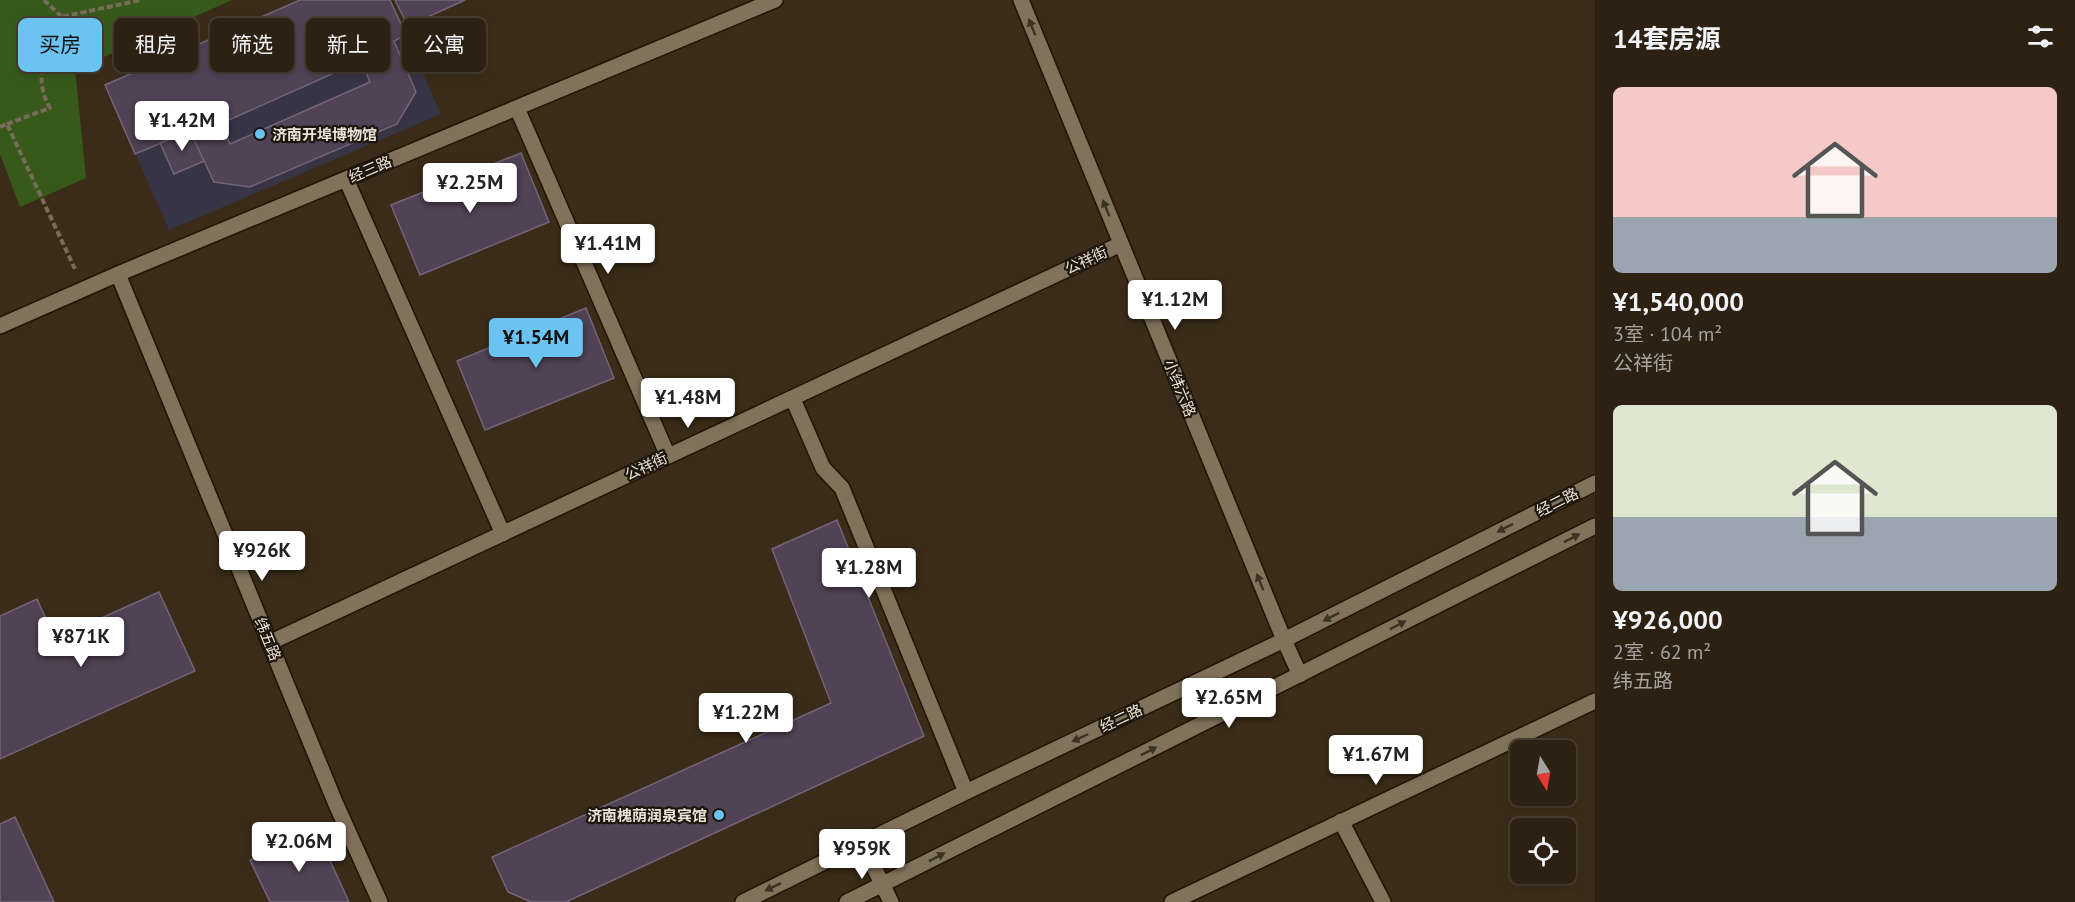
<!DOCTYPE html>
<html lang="zh">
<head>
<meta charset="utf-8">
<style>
	:root { --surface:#2c2112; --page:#34291b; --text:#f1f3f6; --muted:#a6a39f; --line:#483e32; --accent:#6bc3f2 }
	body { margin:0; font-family:"PT Sans","Noto Sans SC",sans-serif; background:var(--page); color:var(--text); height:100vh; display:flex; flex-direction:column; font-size:22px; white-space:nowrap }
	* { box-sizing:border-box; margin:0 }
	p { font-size:20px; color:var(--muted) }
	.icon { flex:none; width:33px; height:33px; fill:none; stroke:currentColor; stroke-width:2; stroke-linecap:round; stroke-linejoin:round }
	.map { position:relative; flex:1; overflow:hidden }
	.side { display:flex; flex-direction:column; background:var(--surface); width:480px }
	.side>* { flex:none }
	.hud { position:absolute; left:18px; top:18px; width:570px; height:54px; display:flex; gap:12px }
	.needle { width:39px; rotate:169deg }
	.buttons { position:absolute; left:1510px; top:740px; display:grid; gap:12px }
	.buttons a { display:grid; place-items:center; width:66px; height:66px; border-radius:9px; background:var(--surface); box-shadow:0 3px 9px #0003,0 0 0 2px var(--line); font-size:30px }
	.price { position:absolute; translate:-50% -51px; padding:0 14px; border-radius:6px; background:#fff; color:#222; font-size:20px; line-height:39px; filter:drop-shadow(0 2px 3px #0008) }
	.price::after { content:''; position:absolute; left:50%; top:36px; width:18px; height:14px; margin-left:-9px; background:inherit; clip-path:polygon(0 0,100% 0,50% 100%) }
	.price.selected { background:var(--accent); color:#111 }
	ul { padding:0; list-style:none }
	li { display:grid; align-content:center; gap:12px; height:318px; padding:0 18px }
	li span { display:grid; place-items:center; height:186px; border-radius:9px; color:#555 }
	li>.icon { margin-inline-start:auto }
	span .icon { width:108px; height:108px; fill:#fffc; stroke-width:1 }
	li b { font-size:26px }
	h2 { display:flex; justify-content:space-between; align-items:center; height:72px; padding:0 18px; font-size:26px }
	.tag { padding:0 21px; border-radius:9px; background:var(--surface); box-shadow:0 3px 9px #0003,0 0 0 2px var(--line); font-size:21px; line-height:54px }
	.tag.selected { background:var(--accent); color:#111 }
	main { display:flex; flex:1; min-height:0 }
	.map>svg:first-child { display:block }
</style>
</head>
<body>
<main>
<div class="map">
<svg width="1595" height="902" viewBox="0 0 1595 902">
	<rect width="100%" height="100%" fill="#3a2c18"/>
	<!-- commercial -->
	<path fill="#373445" d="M 300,0 L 390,0 L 441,114 L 169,230 L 105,85 Z"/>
	<!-- green -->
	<path fill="#375a1b" d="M 0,0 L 232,0 L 75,70 L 86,178 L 20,207 L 0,154 Z"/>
	<!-- building -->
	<path fill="#514256" stroke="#73647a" stroke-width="1.5" fill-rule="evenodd" d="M 300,0 L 390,0 L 406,35 L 394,41 L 416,92 L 397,124 L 250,187 L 214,182 L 190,131 L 135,154 L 105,85 ZM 361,61 L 370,82 L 230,144 L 222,123 Z
		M 395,0 L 465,0 L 408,26 Z
		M 190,131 L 204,161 L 174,174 L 160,143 Z
		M 521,153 L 549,222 L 420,275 L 391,205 Z
		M 586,308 L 614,378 L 485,430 L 457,361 Z
		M 837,520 L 924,736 L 566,902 L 531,902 L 508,892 L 492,857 L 831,703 L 772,549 Z
		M 159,592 L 195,671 L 0,759 L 0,616 L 37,599 L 55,639 Z
		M 15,817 L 54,902 L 0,902 L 0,824 Z
		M 316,830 L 349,902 L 270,902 L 250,860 Z"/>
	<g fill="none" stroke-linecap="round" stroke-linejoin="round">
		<defs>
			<path id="minor" d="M 1021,0 L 1284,640 L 1300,675
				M 517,108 L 668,456
				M 346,179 L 503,534
				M 118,274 L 335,802 L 380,902
				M 0,326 L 118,274 L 775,0
				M 793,399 L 823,468 L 842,488 L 966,792
				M 269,643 L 1121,244
				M 1341,821 L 1383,902
				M 862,843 L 891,902
				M 743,902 L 966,792 L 1284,640 L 1595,483
				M 847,902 L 1595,526
				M 1172,902 L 1595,701"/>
		</defs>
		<!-- minor casing -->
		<use href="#minor" stroke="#201402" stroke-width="18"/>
		<!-- path -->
		<path stroke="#786c5b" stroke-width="4" stroke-dasharray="6 3" stroke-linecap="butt" d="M 44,0 L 61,16
			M 7,124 L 50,108 C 32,79 46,44 61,17 L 141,0
			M 0,127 L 7,124 L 75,269"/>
		<!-- minor -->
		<use href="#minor" stroke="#81725b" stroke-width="15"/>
	</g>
	<!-- one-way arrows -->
	<defs><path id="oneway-solid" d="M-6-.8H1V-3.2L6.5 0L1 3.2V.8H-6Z" transform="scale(1.5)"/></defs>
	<g fill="#3a3224">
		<use href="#oneway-solid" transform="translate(1032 27) rotate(-112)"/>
		<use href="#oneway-solid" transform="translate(1106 208) rotate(-112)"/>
		<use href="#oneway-solid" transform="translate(1505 528) rotate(153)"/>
		<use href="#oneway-solid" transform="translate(1572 538) rotate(-27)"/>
		<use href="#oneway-solid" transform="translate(1260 582) rotate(-112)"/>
		<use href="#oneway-solid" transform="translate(1331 617) rotate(153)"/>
		<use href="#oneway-solid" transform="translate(1398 625) rotate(-27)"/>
		<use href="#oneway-solid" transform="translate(1080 738) rotate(155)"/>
		<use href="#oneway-solid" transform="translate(1149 751) rotate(-27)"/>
		<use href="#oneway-solid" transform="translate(937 857) rotate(-27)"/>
		<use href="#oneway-solid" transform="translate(773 887) rotate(154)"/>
	</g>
	<!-- markers -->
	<g fill="#6bc3f2" stroke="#1c160d" stroke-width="2">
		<circle cx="260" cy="134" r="6"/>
		<circle cx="719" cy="815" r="6"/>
	</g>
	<g text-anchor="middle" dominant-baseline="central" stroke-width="4.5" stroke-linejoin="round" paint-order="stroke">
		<!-- poi labels -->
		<g font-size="15" font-weight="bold" fill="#ece3d6" stroke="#1c160d" text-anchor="start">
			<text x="272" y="134">济南开埠博物馆</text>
			<text x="707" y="815" text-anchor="end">济南槐荫润泉宾馆</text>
		</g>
		<!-- street labels -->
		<g font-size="15" fill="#ece3d6" stroke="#1c160d">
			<text transform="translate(370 169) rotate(-23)">经三路</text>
			<text transform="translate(1086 260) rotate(-25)">公祥街</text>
			<text transform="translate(1180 388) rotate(68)">小纬六路</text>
			<text transform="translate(646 466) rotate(-25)">公祥街</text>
			<text transform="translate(1557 502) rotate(-27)">经二路</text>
			<text transform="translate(268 639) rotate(68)">纬五路</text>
			<text transform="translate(1121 718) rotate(-25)">经二路</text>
		</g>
	</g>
</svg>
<div class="buttons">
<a><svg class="needle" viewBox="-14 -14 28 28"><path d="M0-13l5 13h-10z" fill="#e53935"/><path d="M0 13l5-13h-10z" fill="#a6a39f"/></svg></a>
<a><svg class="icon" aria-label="locate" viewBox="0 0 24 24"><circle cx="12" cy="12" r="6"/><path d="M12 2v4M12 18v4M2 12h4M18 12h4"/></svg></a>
</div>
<b class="price" style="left:182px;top:152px">¥1.42M</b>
<b class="price" style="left:470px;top:214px">¥2.25M</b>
<b class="price" style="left:608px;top:275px">¥1.41M</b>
<b class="price" style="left:1175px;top:331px">¥1.12M</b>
<b class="price selected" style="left:536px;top:369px">¥1.54M</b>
<b class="price" style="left:688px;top:429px">¥1.48M</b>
<b class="price" style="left:262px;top:582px">¥926K</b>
<b class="price" style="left:869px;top:599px">¥1.28M</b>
<b class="price" style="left:81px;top:668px">¥871K</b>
<b class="price" style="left:1229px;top:729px">¥2.65M</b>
<b class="price" style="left:746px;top:744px">¥1.22M</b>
<b class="price" style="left:1376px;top:786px">¥1.67M</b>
<b class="price" style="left:299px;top:873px">¥2.06M</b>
<b class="price" style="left:862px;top:880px">¥959K</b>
<div class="hud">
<a class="tag selected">买房</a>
<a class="tag">租房</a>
<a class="tag">筛选</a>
<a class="tag">新上</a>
<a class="tag">公寓</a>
</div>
</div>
<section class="side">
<h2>14套房源<svg class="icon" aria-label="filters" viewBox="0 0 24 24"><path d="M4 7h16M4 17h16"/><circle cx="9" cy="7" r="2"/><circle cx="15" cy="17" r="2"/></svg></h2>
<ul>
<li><span style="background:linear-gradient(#f6c9c9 70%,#9aa5b1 0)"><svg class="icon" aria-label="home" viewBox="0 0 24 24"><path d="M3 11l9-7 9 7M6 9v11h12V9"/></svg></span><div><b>¥1,540,000</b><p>3室 · 104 m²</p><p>公祥街</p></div></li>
<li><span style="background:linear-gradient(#dfe7d0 60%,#9aa5b1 0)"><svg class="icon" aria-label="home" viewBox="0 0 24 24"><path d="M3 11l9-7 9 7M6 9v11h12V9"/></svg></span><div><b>¥926,000</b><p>2室 · 62 m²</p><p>纬五路</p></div></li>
</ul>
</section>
</main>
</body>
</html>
